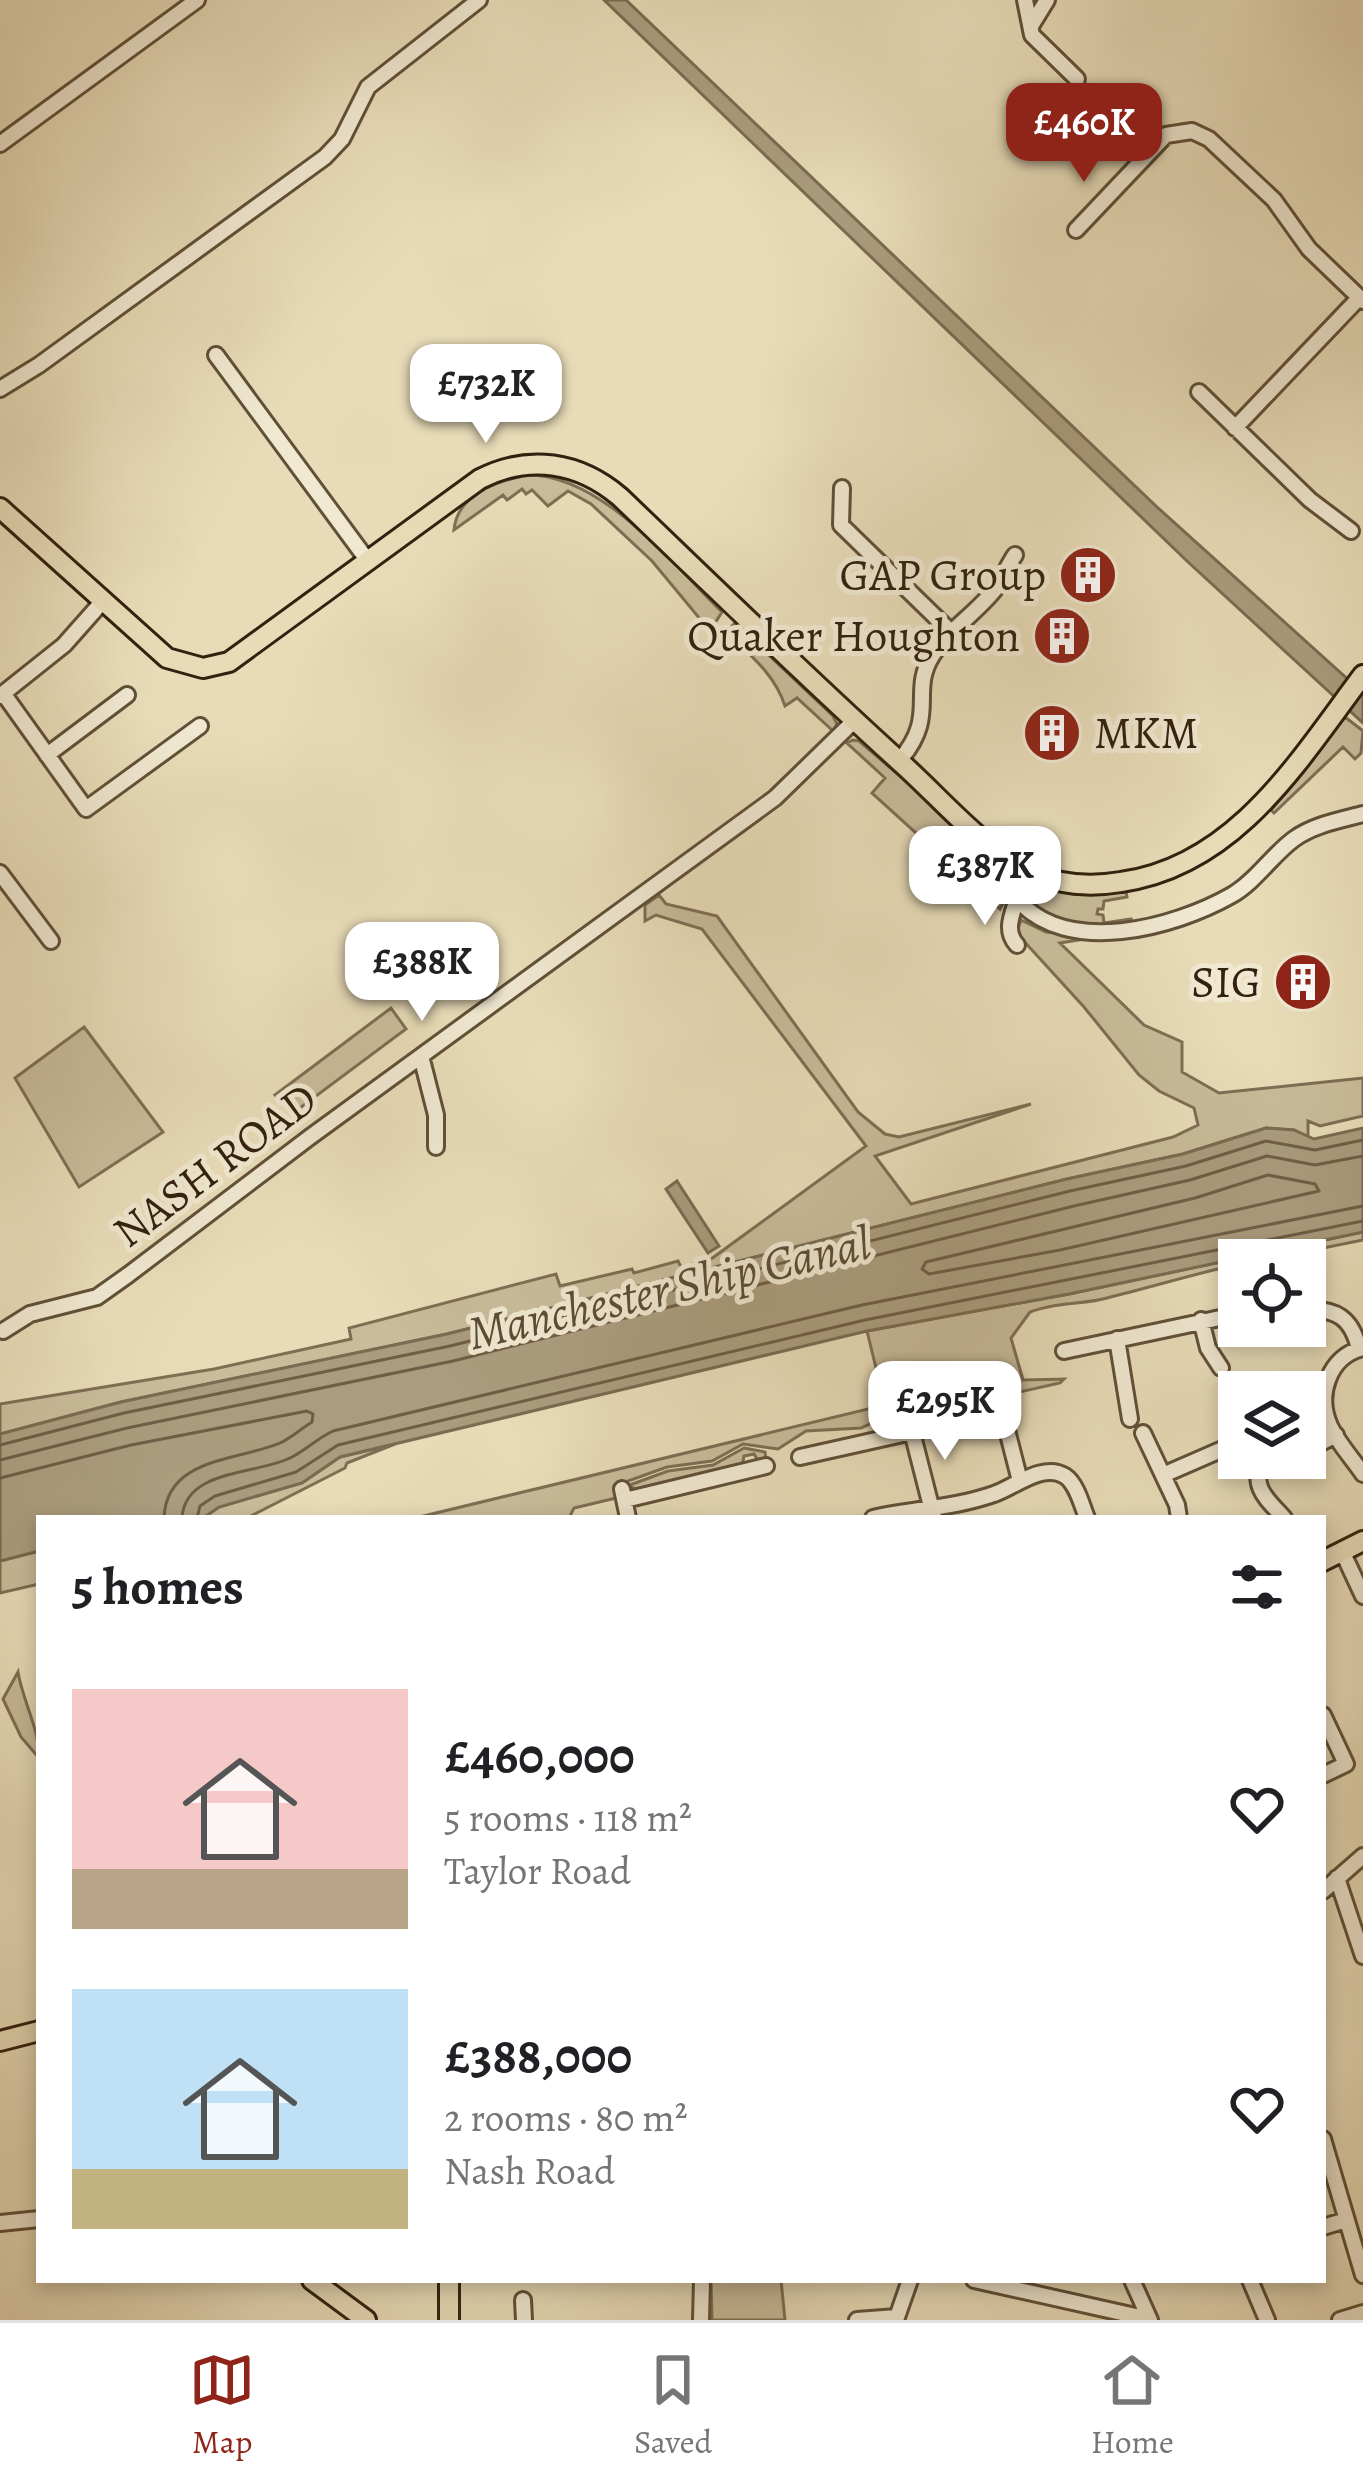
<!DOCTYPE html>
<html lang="en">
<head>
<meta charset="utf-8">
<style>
	:root { --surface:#fff; --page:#f6f6f6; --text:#202124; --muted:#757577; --line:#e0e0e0; --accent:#8f2418 }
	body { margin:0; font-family:Alegreya,serif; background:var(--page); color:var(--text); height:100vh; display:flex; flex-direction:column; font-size:45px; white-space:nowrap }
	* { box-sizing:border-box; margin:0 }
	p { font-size:39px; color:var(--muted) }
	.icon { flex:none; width:66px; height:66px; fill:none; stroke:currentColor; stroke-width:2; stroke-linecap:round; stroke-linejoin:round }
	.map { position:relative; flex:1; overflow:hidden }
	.panel { position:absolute; left:36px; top:1515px; width:1290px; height:768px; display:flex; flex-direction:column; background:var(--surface); border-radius:0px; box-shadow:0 6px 18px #0003 }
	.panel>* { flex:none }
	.buttons { position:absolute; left:1218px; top:1239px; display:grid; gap:24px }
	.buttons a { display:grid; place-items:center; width:108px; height:108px; border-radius:0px; background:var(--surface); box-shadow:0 6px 18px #0003; font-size:60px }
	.price { position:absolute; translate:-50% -102px; padding:0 27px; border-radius:24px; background:#fff; color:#222; font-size:39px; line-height:78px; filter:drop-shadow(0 3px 6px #0008) }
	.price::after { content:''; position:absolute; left:50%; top:72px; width:36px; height:27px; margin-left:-18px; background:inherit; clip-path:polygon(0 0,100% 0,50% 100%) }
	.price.current { background:var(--accent); color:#fff }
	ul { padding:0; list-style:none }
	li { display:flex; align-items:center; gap:36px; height:300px; padding:0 36px }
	li span { display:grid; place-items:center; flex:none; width:336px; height:240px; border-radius:0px; color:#555 }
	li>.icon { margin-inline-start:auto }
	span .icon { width:144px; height:144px; fill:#fffc; stroke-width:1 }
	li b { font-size:51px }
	h2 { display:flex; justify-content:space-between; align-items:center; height:144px; padding:0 36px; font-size:51px }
	.dock { display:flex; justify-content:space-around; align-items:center; height:168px; border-top:3px solid var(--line); background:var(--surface); font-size:33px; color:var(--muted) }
	.dock a { display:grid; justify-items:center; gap:6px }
	.dock .current { color:var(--accent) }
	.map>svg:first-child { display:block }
</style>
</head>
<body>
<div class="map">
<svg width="1363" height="2320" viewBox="0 0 1363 2320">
	<rect width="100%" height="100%" fill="#e8dcb8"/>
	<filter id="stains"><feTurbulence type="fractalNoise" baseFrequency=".00167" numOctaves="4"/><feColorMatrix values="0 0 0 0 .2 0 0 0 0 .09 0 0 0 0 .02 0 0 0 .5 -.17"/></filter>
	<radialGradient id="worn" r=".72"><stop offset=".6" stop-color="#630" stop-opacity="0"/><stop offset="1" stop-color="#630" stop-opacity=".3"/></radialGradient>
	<!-- green -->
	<path fill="#c9bc9b" stroke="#7e6e54" stroke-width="3" d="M 528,475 C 602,475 672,563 722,612 L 710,631 L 652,561 L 591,504 L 568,491 L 548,506 L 532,490 L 526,494 L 522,489 L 507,500 L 503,495 L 454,530 C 457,495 497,481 528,475 Z
		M 735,623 L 833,716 L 837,724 L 833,731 L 797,698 L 785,706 C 775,674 749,654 726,632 Z
		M 1345,717 L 1363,731 L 1361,753 L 1355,759 L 1343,747 L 1274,813 L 1271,810 Z
		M 853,740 L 859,741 L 1013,873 L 1015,880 L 1000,909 L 872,793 L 885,778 L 847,743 Z
		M 1036,885 L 1074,894 L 1126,892 L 1127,897 L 1104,901 L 1103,909 L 1098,909 L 1097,914 L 1103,915 L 1104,923 L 1131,919 L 1132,922 C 1099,926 1052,933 1032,900 Z
		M 659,895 L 666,904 L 717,916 L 858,1112 L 885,1134 L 899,1137 L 1031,1104 L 875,1156 L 911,1204 L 1173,1137 L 1198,1125 L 1194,1108 L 1159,1091 L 1139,1075 L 1084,1007 L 1021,938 L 1018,929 L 1021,920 L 1046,932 L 1097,937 L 1060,943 L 1144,1025 L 1182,1042 L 1182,1072 L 1219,1093 L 1363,1078 L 1363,1116 L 1320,1126 L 1308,1121 L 1308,1137 L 1294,1130 L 1266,1128 L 1183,1154 L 1067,1179 L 447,1334 L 121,1402 L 0,1434 L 0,1404 L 214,1369 L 351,1339 L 349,1328 L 556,1274 L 560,1286 L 632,1269 L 634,1273 L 678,1261 L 681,1267 L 711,1259 L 866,1146 L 702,929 L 656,915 L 645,921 L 645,905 Z
		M 391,1008 L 406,1029 L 296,1111 L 284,1094 L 277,1097 L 275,1095 Z
		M 84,1027 L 163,1132 L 79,1187 L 15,1078 Z
		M 1363,1232 L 1363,1240 L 1264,1260 L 1239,1260 L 1239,1264 C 1194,1274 1151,1287 1107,1298 C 1082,1305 1055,1302 1030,1312 L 1011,1338 L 1023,1380 L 1064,1379 L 1060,1383 L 1006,1395 L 1004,1387 L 991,1390 L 992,1402 L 981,1406 L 972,1398 L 958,1397 L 926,1409 L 900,1410 L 861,1428 L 806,1431 L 778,1449 L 743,1444 L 712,1461 L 667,1467 L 614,1486 L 616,1498 L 574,1508 L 569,1518 L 415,1518 L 885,1405 L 867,1331 L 1069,1294 Z
		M 395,1444 L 347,1463 L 345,1468 L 247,1518 L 203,1518 L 219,1507 L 302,1483 L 340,1457 Z
		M 744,1448 L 765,1452 L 766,1459 L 757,1459 L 754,1454 L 744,1456 L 742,1466 L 640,1490 L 627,1486 L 668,1471 L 713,1465 Z
		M 39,1551 L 39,1584 L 0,1593 L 0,1561 Z
		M 18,1672 C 23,1702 39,1727 39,1758 L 21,1737 L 3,1699 Z
		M 711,2280 L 781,2280 L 785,2320 L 712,2320 Z"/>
	<!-- water -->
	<path fill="#aa9c7e" stroke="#7a6b51" stroke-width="3" d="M 604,0 L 626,0 L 1157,507 L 1363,693 L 1363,723 L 1188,562 Z
		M 1266,1128 L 1294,1130 L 1314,1139 L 1363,1128 L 1363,1232 L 1069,1294 L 867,1331 L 340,1457 L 302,1483 L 219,1507 L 203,1518 L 39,1518 L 39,1551 L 0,1561 L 0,1434 L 121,1402 L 447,1334 L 1067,1179 L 1183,1154 Z
		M 677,1181 L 719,1246 L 708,1253 L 666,1189 Z"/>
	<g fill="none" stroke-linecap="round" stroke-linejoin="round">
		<!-- shore -->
		<path stroke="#6e5e46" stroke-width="3" d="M 1268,1175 L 1315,1184 L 1319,1191 L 1060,1250 L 929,1274 L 922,1269 L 926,1262 L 1195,1198 Z
			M 0,1445 L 124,1413 L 450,1346 L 1070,1191 L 1186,1166 L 1266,1141 L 1315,1150 L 1363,1140
			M 0,1460 L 127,1428 L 453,1361 L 1074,1206 L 1190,1180 L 1267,1156 L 1315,1165 L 1363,1156
			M 0,1478 L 131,1445 L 307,1411 L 313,1414 L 312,1422 C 302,1428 291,1438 280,1443 C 238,1461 166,1457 164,1518
			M 182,1518 C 185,1468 259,1475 292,1457 C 307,1449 318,1438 333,1431 L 862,1305 L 1363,1206
			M 197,1518 L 200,1506 L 215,1496 L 296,1472 L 338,1445 L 865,1320 L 1363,1221"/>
		<defs>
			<path id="minor" d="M 1025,0 L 1032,35 L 1077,79
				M 1031,26 L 1047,0
				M 0,144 L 197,0
				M 1076,230 L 1166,135 L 1192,131 L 1209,139 L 1274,200 L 1309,249 L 1363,301
				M 216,355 L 368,561
				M 0,389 L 39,365 L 325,157 L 342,139 L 368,87 L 479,0
				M 1199,392 L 1310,500 L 1351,531
				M 1235,428 L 1359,298
				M 842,488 L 841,525 L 952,633
				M 3,693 L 86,809 L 200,726
				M 0,696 L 64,645 L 103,601
				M 47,755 L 127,695
				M 899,761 C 939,715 909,693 932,656 C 948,630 977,613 996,588 C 1003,578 1008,565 1015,555
				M 1030,871 L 1017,899 C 1067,957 1174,928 1232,895 C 1256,881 1272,855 1294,839 C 1313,825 1340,820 1363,814
				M 0,873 L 51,941
				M 1017,945 C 1004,931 1012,915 1017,899
				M 421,1056 L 436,1115 L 436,1147
				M 1305,1310 C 1336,1308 1352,1318 1359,1349
				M 1201,1320 L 1208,1348 L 1221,1368
				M 3,1331 L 30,1314 L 97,1297 L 128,1275 L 310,1137 L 775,798 L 854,721
				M 1117,1339 L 1130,1419
				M 1363,1348 C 1329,1356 1316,1395 1330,1426 C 1338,1443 1352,1458 1363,1474
				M 1064,1351 L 1239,1314
				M 997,1391 L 1020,1481
				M 983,1412 L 1001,1408
				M 909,1420 L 934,1518
				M 1143,1433 L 1177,1505 L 1179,1518
				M 1305,1451 L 1336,1435
				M 800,1457 L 912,1432
				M 1261,1458 C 1252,1489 1265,1497 1284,1518
				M 1163,1475 L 1239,1442
				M 622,1489 L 628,1518
				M 625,1500 L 766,1466
				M 873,1518 C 913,1509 954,1508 994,1494 C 1013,1488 1043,1462 1065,1476 C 1077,1484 1082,1506 1087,1518
				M 1342,1551 L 1363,1596
				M 1323,1715 L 1346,1764 L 1323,1775
				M 1337,1878 L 1363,1956
				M 1323,1891 L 1363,1856
				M 1323,2139 L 1363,2275
				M 0,2223 L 39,2219
				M 1323,2227 L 1346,2220
				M 974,2280 L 1149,2319
				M 1132,2280 L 1150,2320
				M 1250,2280 L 1267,2320
				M 523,2300 L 524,2320
				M 701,2320 L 702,2280
				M 857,2320 L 897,2317
				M 896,2320 L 910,2280
				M 1340,2320 L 1363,2313"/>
			<path id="major" d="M 0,508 L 167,658 L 203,668 L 229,662 L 480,479 C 529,454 579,462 620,497 C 712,585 804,675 899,761 C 940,797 981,848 1031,872 C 1059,885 1091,887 1121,882 C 1236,866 1299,760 1363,675
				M 1323,1561 L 1363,1541
				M 0,2041 L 39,2031
				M 312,2280 L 366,2320
				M 449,2280 L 449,2320"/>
		</defs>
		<!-- minor casing -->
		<use href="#minor" stroke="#605038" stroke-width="20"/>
		<!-- major casing -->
		<use href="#major" stroke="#32210e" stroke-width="24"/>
		<!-- minor -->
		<use href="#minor" stroke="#f0e8d1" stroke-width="14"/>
		<!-- major -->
		<use href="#major" stroke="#e8dcb8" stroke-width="18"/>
	</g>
	<!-- icons -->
	<defs>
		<symbol id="building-disc" viewBox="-11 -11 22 22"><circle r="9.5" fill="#8f2418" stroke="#f0e8d1"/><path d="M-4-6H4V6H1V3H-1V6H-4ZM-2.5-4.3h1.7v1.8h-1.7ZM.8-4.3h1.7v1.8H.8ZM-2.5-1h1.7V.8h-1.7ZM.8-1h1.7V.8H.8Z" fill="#fff"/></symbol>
	</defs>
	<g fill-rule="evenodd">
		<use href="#building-disc" x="1055" y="542" width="66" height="66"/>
		<use href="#building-disc" x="1029" y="603" width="66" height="66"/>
		<use href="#building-disc" x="1019" y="700" width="66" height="66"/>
		<use href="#building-disc" x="1270" y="949" width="66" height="66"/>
	</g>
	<g text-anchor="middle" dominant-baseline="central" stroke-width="10" stroke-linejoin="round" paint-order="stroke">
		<!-- poi labels -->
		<g font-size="45" fill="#32210e" stroke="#f0e8d1" text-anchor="end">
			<text x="1046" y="575">GAP Group</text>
			<text x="1020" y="636">Quaker Houghton</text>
			<text x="1094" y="733" text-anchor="start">MKM</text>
			<text x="1261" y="982">SIG</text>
		</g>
		<!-- street labels -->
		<g font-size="45" fill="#32210e" stroke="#f0e8d1">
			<text transform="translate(215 1165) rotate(-37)">NASH ROAD</text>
		</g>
		<!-- water labels -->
		<g font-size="48" font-style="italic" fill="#5c4c35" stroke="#f0e8d1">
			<text transform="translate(669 1288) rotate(-13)">Manchester Ship Canal</text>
		</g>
	</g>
	<rect width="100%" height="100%" filter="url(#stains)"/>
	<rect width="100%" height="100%" fill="url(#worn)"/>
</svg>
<div class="buttons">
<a><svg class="icon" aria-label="locate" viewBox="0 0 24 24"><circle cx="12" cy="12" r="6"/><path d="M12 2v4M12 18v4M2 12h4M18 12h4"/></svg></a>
<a><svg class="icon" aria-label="layers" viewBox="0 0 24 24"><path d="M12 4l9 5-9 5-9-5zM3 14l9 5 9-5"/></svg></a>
</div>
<b class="price current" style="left:1084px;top:185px">£460K</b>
<b class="price" style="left:486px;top:446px">£732K</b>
<b class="price" style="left:985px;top:928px">£387K</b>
<b class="price" style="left:422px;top:1024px">£388K</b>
<b class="price" style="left:945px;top:1463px">£295K</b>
<section class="panel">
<h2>5 homes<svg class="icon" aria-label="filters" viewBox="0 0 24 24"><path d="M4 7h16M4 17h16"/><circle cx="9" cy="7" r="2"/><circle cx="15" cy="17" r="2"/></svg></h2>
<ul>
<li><span style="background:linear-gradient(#f6c9c9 75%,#b9a48a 0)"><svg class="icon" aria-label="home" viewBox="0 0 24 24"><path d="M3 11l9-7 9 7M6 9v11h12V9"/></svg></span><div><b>£460,000</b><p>5 rooms · 118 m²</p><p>Taylor Road</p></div><svg class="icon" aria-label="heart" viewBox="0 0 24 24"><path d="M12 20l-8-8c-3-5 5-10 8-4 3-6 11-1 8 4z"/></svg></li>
<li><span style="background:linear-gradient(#bfe0f5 75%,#c2b280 0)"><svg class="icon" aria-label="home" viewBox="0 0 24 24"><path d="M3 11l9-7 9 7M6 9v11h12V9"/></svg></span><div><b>£388,000</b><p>2 rooms · 80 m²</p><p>Nash Road</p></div><svg class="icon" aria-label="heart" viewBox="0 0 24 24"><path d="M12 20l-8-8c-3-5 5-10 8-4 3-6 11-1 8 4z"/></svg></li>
</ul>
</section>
</div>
<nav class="dock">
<a class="current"><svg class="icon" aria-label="map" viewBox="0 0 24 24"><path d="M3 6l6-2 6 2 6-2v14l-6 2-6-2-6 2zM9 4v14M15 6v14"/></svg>Map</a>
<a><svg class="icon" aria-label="saved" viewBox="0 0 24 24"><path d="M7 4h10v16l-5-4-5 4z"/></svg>Saved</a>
<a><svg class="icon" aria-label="home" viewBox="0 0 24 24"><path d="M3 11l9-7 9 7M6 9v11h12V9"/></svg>Home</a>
</nav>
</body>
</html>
